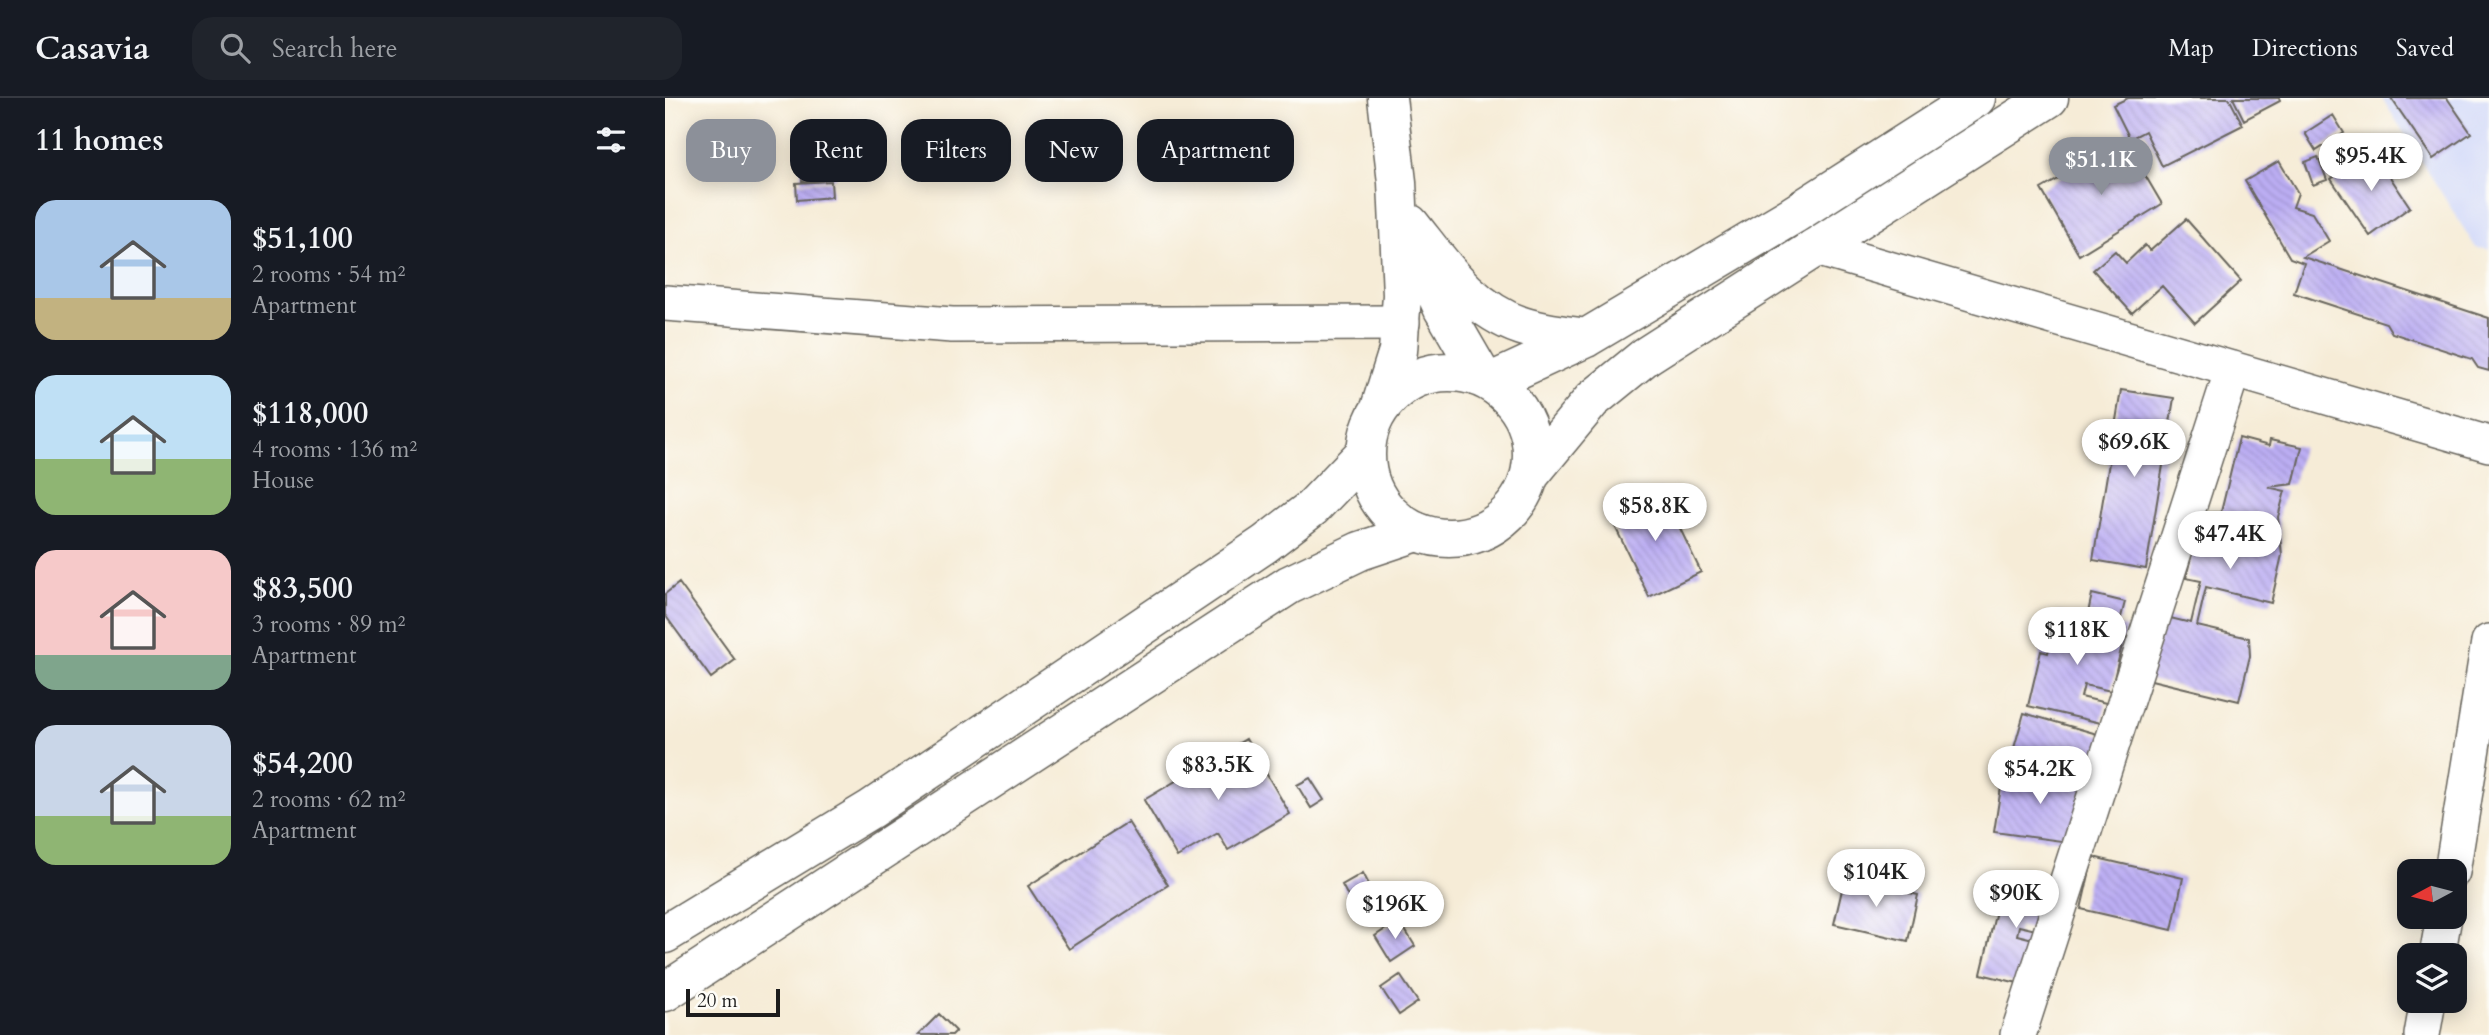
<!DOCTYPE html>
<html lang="en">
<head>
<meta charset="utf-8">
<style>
	:root { --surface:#171b24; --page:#20242c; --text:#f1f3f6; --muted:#9ea1a6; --line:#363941; --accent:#8c9099 }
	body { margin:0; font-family:Cardo,serif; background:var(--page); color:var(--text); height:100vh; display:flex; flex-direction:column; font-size:26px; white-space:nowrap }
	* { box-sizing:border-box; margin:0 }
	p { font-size:23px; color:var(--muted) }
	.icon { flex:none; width:38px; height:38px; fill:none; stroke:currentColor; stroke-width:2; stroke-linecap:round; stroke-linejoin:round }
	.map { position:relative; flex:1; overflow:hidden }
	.drawer { display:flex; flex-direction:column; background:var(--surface); width:665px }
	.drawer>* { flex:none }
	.guide { position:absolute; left:21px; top:21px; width:665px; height:63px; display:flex; gap:14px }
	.needle { width:46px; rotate:263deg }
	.controls { position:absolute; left:1732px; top:761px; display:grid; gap:14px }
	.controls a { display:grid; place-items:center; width:70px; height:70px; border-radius:14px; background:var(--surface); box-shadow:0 4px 18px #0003; font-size:35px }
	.scale { position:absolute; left:21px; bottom:18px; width:94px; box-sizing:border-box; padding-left:7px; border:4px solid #1c1c1c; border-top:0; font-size:19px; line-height:24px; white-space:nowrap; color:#1c1c1c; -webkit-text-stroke:5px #fdfcf7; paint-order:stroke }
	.price { position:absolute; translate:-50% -60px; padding:0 16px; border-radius:24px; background:#fff; color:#222; font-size:23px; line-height:46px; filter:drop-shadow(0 2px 4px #0008) }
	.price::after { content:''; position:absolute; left:50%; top:42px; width:21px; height:16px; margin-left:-10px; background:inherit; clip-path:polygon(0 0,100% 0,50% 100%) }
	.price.selected { background:var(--accent); color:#fff }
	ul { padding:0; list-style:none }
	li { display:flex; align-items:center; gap:21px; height:175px; padding:0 35px }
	li span { display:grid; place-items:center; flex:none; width:196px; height:140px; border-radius:21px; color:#555 }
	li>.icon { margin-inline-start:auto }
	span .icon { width:84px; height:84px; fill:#fffc; stroke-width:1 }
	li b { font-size:30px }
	h2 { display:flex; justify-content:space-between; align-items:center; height:84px; padding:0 35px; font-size:30px }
	.pill { padding:0 24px; border-radius:21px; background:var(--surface); box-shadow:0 4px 18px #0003; font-size:24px; line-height:63px }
	.pill.selected { background:var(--accent); color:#fff }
	header { display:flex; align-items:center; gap:42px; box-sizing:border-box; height:98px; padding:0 35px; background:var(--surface); border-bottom:2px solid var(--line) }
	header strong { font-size:33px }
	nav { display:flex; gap:38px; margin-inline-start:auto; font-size:24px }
	.search { width:490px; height:63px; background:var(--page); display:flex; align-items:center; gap:18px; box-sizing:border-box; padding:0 24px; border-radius:21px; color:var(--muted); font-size:26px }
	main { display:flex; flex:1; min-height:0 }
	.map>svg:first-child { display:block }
</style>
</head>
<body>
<header>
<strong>Casavia</strong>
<div class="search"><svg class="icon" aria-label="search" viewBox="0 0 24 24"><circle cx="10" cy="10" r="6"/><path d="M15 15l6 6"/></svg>Search here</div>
<nav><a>Map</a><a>Directions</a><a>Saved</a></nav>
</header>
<main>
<section class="drawer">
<h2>11 homes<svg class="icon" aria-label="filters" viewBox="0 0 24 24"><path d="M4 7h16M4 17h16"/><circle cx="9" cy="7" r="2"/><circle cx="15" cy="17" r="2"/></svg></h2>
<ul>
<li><span style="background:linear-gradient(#a9c7e8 70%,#c2b280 0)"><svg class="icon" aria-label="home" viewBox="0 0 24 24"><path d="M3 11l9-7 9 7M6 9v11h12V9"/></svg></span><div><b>$51,100</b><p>2 rooms · 54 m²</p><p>Apartment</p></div></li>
<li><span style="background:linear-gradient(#bfe0f5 60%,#8fb573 0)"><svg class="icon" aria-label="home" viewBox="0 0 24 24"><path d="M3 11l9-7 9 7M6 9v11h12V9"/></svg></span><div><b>$118,000</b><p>4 rooms · 136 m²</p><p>House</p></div></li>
<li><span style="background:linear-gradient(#f6c9c9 75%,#7fa58c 0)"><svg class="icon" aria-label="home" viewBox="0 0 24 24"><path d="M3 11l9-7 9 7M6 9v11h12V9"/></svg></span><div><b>$83,500</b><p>3 rooms · 89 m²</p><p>Apartment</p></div></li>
<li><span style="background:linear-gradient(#c9d6e8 65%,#8fb573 0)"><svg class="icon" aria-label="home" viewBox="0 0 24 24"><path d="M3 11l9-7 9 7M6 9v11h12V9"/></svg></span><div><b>$54,200</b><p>2 rooms · 62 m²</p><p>Apartment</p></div></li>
</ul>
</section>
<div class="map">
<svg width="1824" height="937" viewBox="0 0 1824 937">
	<defs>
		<pattern id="building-back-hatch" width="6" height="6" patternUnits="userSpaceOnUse" patternTransform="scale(1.75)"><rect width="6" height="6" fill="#bbadf3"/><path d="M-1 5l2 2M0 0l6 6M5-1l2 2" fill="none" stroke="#a094d0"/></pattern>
	</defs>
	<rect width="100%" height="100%" fill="#fdfcf7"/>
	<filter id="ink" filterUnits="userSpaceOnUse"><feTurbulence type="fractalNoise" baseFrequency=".0143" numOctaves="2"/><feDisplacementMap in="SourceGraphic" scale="14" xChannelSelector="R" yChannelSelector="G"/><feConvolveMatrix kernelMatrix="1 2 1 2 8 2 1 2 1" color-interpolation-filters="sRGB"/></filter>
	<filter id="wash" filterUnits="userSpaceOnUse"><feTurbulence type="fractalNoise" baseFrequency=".00686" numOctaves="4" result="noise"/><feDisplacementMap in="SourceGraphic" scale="28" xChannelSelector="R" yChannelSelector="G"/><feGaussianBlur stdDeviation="1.57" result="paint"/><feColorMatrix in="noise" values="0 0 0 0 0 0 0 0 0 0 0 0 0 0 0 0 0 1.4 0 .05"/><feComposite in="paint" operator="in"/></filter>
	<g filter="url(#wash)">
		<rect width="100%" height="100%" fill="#f6ecd7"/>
		<!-- built -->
		<path fill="#d2d9f9" d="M 1717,0 L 1824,0 L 1824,151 L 1811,150 Z"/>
		<g id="blocks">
			<!-- building -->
			<path fill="url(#building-back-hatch)" d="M 1463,0 L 1564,0 L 1578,27 L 1497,68 L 1480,33 L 1465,41 L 1448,7 Z
				M 1568,0 L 1614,0 L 1615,3 L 1579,22 Z
				M 1726,0 L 1782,0 L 1806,35 L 1768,61 Z
				M 1668,17 L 1679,35 L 1651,53 L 1640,35 Z
				M 1460,43 L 1497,106 L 1414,157 L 1376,91 Z
				M 1707,52 L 1745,109 L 1705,138 L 1666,81 Z
				M 1653,59 L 1662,82 L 1648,87 L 1640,64 Z
				M 1614,63 L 1633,95 L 1628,109 L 1647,115 L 1664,143 L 1638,159 L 1824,220 L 1824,273 L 1813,270 L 1807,261 L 1727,235 L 1721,225 L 1629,195 L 1639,165 L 1625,160 L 1580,83 Z
				M 171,66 L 171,80 L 137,83 L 136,68 Z
				M 166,83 L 167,99 L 132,102 L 131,85 Z
				M 1521,121 L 1576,183 L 1530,225 L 1497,188 L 1467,215 L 1428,172 L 1450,153 L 1461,165 L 1480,147 L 1485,153 Z
				M 1456,292 L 1509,300 L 1481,471 L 1428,462 Z
				M 1574,340 L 1604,348 L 1605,342 L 1637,349 L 1628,386 L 1603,389 L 1620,393 L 1613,419 L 1617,457 L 1606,505 L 1541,489 L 1532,528 L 1584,540 L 1585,558 L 1574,603 L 1482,581 L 1501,519 L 1526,525 L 1536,483 L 1521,480 L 1530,442 L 1527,415 L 1556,414 Z
				M 996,391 L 1036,474 L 984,499 L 944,416 Z
				M 14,485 L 70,562 L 46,580 L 0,517 L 0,496 Z
				M 1427,496 L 1460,504 L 1455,523 L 1423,515 Z
				M 1393,514 L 1461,530 L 1446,593 L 1419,587 L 1416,599 L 1441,605 L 1436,625 L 1363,608 L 1376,553 L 1383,555 Z
				M 1359,615 L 1439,638 L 1427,681 L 1347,657 Z
				M 581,641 L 625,716 L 563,752 L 553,735 L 512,759 L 479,702 Z
				M 1339,670 L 1420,681 L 1411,745 L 1329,734 Z
				M 645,680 L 659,702 L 646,710 L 632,687 Z
				M 463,724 L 503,787 L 404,851 L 363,788 Z
				M 1428,759 L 1518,780 L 1507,832 L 1416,811 Z
				M 698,775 L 710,798 L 689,810 L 677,787 Z
				M 1180,779 L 1253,797 L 1243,843 L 1169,826 Z
				M 1339,779 L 1390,791 L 1379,834 L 1354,828 L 1352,837 L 1372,842 L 1361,887 L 1316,876 Z
				M 734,822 L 750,848 L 726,864 L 710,838 Z
				M 735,877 L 753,904 L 734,917 L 716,890 Z
				M 274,916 L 291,933 L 287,937 L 253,937 Z"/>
		</g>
	</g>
	<g filter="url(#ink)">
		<use href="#blocks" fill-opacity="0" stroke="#68655d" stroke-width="2"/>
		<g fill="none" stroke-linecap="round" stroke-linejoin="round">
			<defs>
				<path id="minor" d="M 1148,149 L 1824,346
					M 0,205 L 287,227 L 737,225
					M 1787,774 L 1824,544
					M 1772,858 L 1779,819
					M 1353,937 L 1568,271
					M 1757,937 L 1763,903"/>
				<path id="major" d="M 745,126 C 777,166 806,211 857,228 C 878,235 900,237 921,240
					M 756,161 L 778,211 L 818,280
					M701 357a83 83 0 1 1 166 0a83 83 0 1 1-166 0Z
					M 826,284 L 921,240 L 1128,117 L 1311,0
					M 716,307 L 733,253 L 737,197 L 732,84 L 722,0
					M 865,377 L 927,302 L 981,258 L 1384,0"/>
				<path id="highway" d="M 0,836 L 206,711 L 600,446 L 647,410 L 700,355
					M 0,894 L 624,487 L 695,453 L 752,434"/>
			</defs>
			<!-- minor casing -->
			<use href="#minor" stroke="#68655d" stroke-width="38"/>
			<!-- major casing -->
			<use href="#major" stroke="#68655d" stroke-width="41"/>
			<!-- highway casing -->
			<use href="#highway" stroke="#68655d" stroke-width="41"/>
			<!-- minor -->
			<use href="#minor" stroke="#fff" stroke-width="35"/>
			<!-- major -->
			<use href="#major" stroke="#fff" stroke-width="38"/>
			<!-- highway -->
			<use href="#highway" stroke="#fff" stroke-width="38"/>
		</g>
	</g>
</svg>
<div class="controls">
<a><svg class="needle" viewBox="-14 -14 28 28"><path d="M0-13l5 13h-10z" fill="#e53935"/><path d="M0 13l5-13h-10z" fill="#9ea1a6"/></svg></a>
<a><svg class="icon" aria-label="layers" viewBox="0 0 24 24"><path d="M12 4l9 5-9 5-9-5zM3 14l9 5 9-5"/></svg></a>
</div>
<div class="scale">20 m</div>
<b class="price" style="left:1706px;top:95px">$95.4K</b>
<b class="price selected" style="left:1436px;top:99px">$51.1K</b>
<b class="price" style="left:1469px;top:381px">$69.6K</b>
<b class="price" style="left:990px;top:445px">$58.8K</b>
<b class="price" style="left:1565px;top:473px">$47.4K</b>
<b class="price" style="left:1412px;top:569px">$118K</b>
<b class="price" style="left:553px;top:704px">$83.5K</b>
<b class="price" style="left:1375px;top:708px">$54.2K</b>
<b class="price" style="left:1211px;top:811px">$104K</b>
<b class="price" style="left:1351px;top:832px">$90K</b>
<b class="price" style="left:730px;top:843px">$196K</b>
<div class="guide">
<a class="pill selected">Buy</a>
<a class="pill">Rent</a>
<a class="pill">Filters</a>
<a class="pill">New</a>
<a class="pill">Apartment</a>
</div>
</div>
</main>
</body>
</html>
